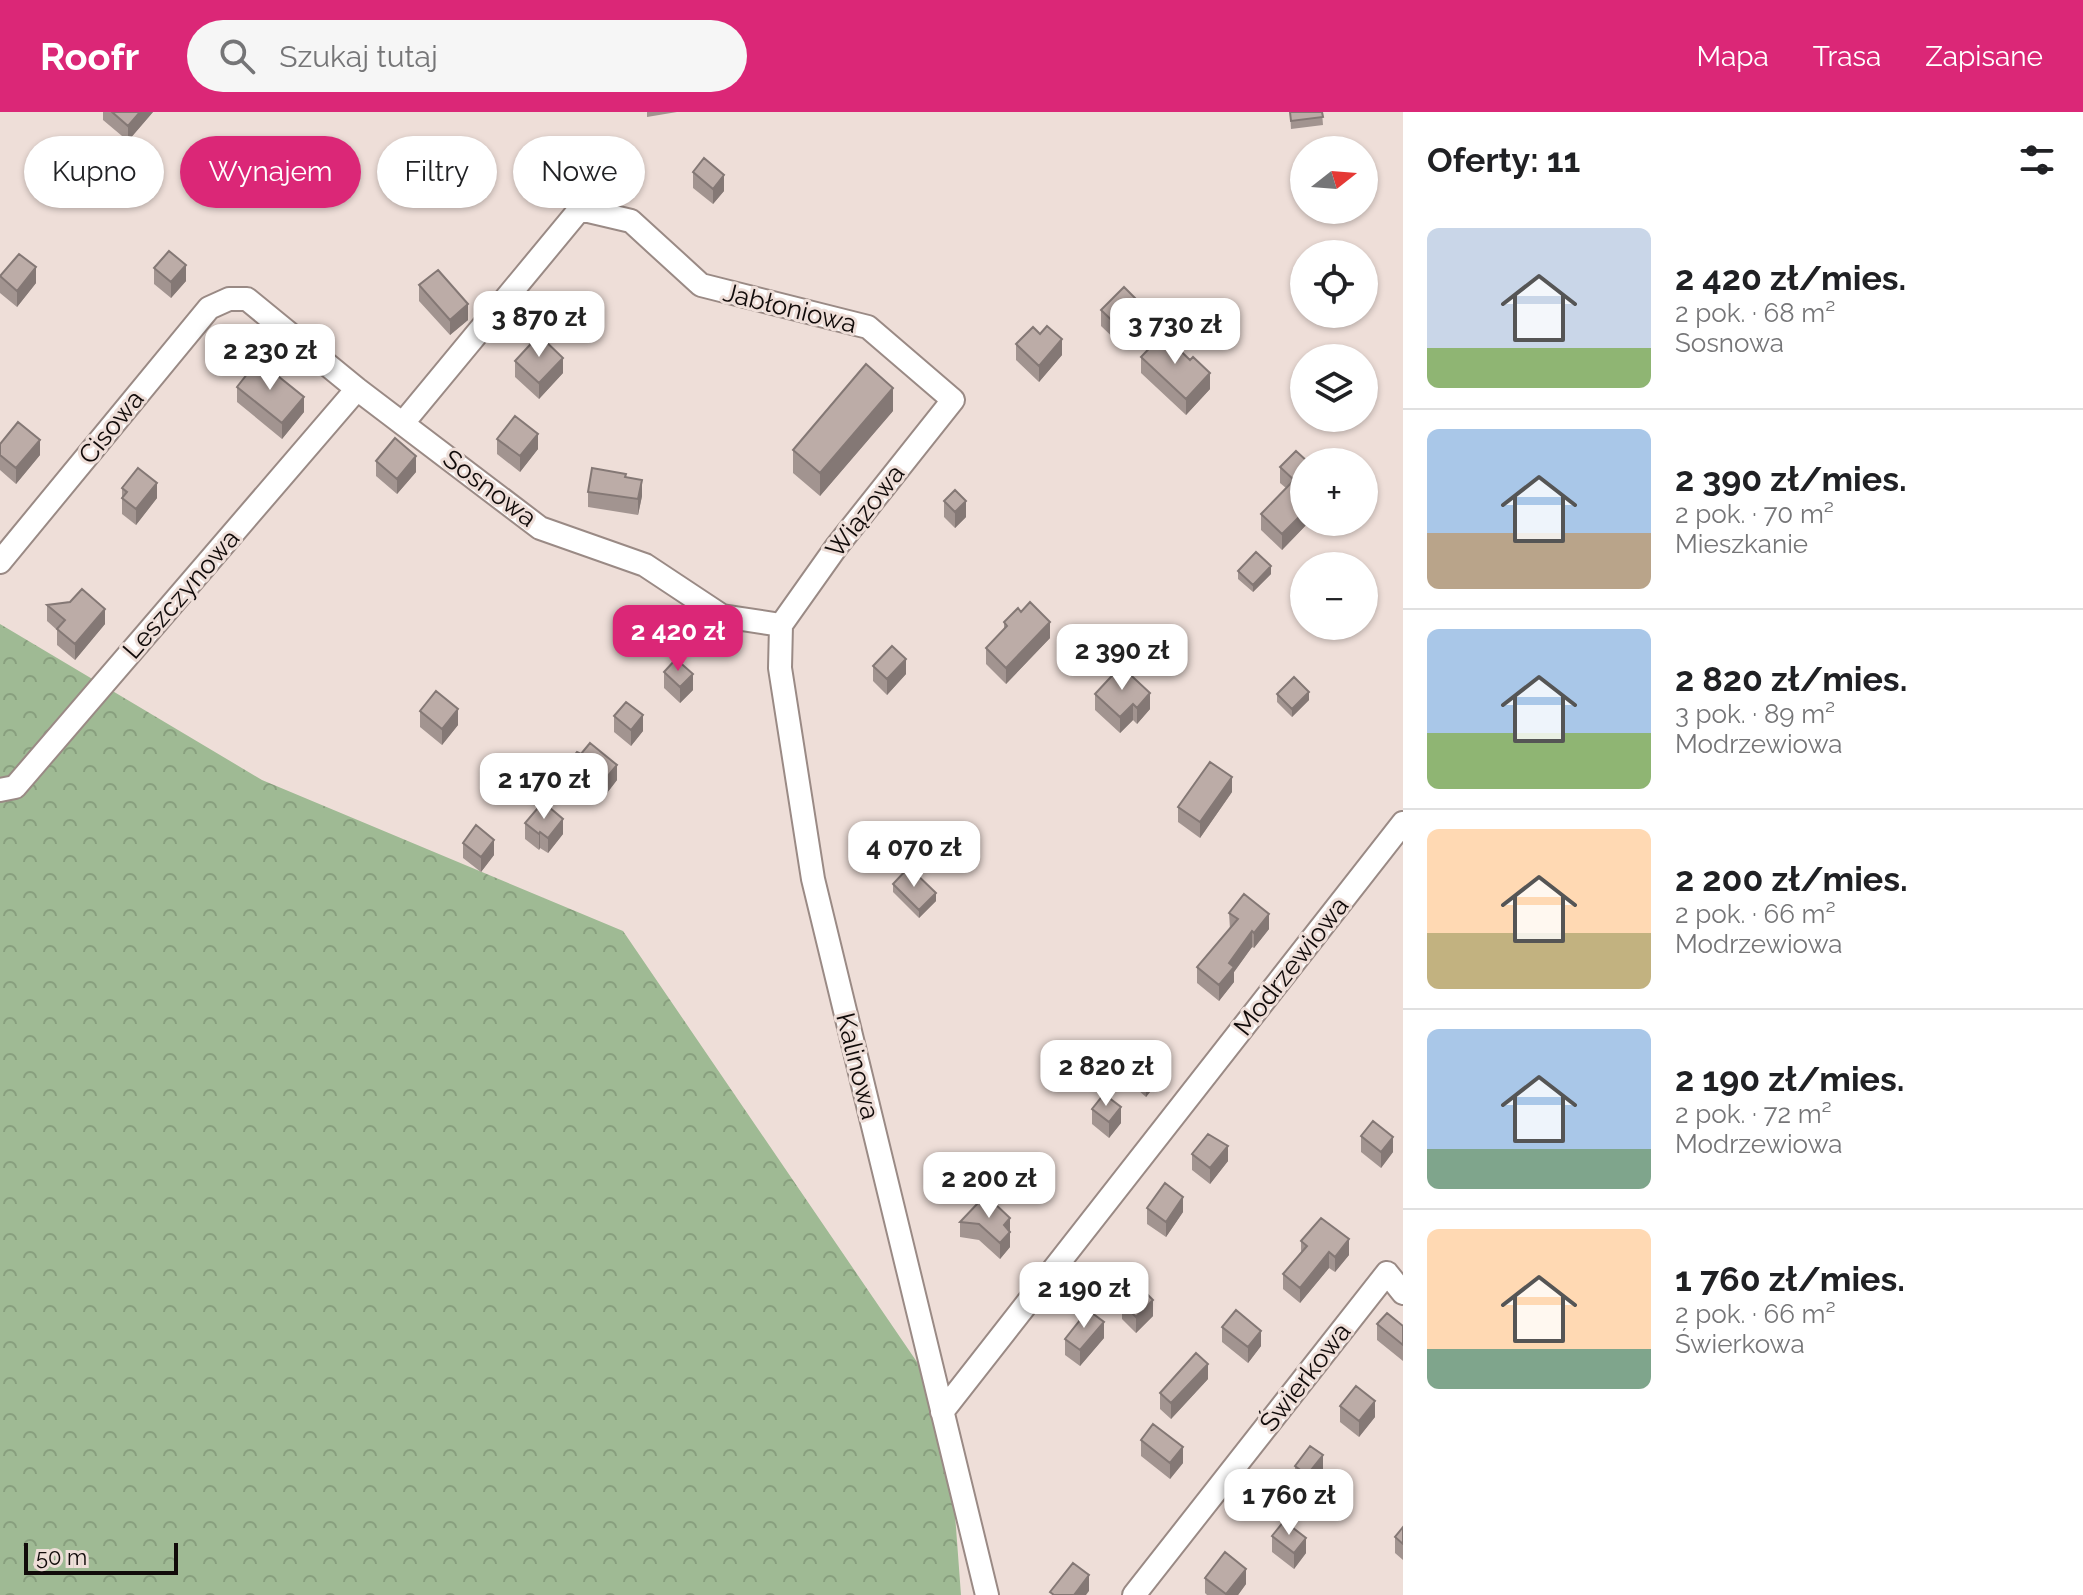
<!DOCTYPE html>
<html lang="pl">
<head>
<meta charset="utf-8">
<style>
	:root { --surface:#fff; --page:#f6f6f6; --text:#202124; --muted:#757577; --line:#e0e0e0; --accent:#db2777 }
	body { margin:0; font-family:Raleway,sans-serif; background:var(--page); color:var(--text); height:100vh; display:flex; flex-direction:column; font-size:30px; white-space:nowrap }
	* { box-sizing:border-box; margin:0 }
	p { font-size:26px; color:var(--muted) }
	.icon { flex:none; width:44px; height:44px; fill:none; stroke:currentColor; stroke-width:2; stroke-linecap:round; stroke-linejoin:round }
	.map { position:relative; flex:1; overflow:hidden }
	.details { display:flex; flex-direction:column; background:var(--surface); width:680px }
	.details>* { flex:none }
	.top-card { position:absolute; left:24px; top:24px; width:760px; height:72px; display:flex; gap:16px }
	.needle { width:52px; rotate:73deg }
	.tools { position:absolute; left:1290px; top:24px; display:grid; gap:16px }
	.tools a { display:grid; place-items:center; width:88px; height:88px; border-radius:50%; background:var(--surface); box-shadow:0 2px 6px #0004; font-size:40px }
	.scale { position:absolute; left:24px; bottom:20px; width:154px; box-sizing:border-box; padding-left:8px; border:4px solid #110b0a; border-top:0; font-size:22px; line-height:28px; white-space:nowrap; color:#110b0a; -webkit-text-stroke:6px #eeded8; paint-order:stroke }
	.price { position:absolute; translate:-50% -68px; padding:0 18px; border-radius:16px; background:#fff; color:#222; font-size:26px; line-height:52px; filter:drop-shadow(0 2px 4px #0008) }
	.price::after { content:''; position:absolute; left:50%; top:48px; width:24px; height:18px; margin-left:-12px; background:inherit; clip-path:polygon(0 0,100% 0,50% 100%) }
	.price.selected { background:var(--accent); color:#fff }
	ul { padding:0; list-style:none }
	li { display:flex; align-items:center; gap:24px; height:200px; padding:0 24px }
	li+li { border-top:2px solid var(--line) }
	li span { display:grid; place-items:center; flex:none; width:224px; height:160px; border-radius:12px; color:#555 }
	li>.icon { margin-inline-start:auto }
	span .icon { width:96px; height:96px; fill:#fffc; stroke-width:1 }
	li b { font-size:34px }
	h2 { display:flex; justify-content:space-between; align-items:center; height:96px; padding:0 24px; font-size:34px }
	.chip { padding:0 28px; border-radius:36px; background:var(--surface); box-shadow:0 2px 6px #0004; font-size:28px; line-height:72px }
	.chip.selected { background:var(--accent); color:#fff }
	header { display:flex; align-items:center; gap:48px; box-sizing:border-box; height:112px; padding:0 40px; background:var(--accent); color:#fff }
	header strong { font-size:38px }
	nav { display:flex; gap:44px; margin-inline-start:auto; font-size:28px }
	.search { width:560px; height:72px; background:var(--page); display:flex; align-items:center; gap:20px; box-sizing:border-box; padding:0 28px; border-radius:44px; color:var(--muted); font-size:30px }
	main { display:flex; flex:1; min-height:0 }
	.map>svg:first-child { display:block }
</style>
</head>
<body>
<header>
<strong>Roofr</strong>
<div class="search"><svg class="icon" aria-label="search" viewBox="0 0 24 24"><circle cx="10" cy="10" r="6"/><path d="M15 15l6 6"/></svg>Szukaj tutaj</div>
<nav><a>Mapa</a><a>Trasa</a><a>Zapisane</a></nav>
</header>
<main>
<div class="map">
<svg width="1403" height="1483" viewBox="0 0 1403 1483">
	<defs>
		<pattern id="forest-crowns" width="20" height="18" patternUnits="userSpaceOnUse" patternTransform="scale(2)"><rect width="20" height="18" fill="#9fba94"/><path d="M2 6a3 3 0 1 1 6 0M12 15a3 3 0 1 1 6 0" fill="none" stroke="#889f7e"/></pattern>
	</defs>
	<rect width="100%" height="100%" fill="#eeded8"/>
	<!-- forest -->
	<path fill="url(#forest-crowns)" d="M 0,512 L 262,668 L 623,819 L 947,1294 L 961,1483 L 0,1483 Z"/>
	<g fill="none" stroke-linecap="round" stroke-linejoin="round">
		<defs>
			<path id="minor" d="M 403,311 L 580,97 L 631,109 L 701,173 L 868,215 L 953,288 L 837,434 L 781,513
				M 0,450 L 209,196 L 229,187 L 247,187 L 357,277 L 540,416 L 645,453 L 722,504 L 781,513
				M 781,513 L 780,556 L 813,767 L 987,1483
				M 0,678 L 15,675 L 357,277
				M 942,1300 L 1403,711
				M 1134,1483 L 1387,1161 L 1403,1181"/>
		</defs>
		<!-- minor casing -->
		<use href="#minor" stroke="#9a8a85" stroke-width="26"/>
		<!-- minor -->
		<use href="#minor" stroke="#fff" stroke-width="22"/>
	</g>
	<!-- wall -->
	<path fill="#a29490" d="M 103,0 L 153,0 L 128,29 L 103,8 Z
		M 647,0 L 677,0 L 647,5 Z
		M 1290,0 L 1322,0 L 1323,13 L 1291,17 Z
		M 256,50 L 287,71 L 270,92 L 257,81 Z
		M 693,60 L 724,79 L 713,92 L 693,76 Z
		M 154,156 L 186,169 L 171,186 L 154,172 Z
		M 0,164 L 36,171 L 17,195 L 0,181 Z
		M 419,173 L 468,208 L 450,223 L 419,189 Z
		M 1101,198 L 1144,211 L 1122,234 L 1101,214 Z
		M 1016,232 L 1062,243 L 1039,270 L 1016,248 Z
		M 1141,245 L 1210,277 L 1186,303 L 1141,261 Z
		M 515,249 L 563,261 L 539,287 L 515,265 Z
		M 237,275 L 304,300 L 282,327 L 237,290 Z
		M 893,299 L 820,384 L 793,361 L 793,338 Z
		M 497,327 L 538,337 L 520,360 L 497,342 Z
		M 0,332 L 40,343 L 16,372 L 0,358 Z
		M 1296,339 L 1304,410 L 1309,410 L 1282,438 L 1261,418 L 1261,402 L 1286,376 L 1280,371 L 1280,355 Z
		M 376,349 L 416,360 L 397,382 L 376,364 Z
		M 626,365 L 642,384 L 638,403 L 588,395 L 588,380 Z
		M 122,376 L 157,386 L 136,413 L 122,402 Z
		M 944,389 L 966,405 L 955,416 L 944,405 Z
		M 1238,459 L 1271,462 L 1253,480 L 1238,467 Z
		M 47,493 L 105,512 L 75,548 L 57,533 L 57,518 L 47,509 Z
		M 1004,510 L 1050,526 L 1006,572 L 986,552 L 986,536 L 1004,518 Z
		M 873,554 L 906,562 L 887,583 L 873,569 Z
		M 664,560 L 693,578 L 680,591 L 664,576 Z
		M 1095,582 L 1150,597 L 1137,612 L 1133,608 L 1120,621 L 1095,598 Z
		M 1277,582 L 1309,588 L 1292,605 L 1277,590 Z
		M 420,599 L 458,613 L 442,633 L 420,615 Z
		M 614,604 L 643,619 L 631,634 L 614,620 Z
		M 577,640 L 617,668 L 607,681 L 600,675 L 587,690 L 564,671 L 564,656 Z
		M 1232,680 L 1200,726 L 1178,710 L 1178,695 Z
		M 525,711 L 563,722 L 548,741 L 540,736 L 539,738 L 525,727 Z
		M 463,731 L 494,743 L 481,760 L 463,746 Z
		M 893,772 L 936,789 L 919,806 L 893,780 Z
		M 1229,801 L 1269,817 L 1254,836 L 1252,835 L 1234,860 L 1234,870 L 1219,889 L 1197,871 L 1197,855 L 1230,817 Z
		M 1130,956 L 1158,970 L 1146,985 L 1130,971 Z
		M 1092,997 L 1121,1011 L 1109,1026 L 1092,1012 Z
		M 1361,1024 L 1393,1040 L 1381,1056 L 1361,1040 Z
		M 1192,1042 L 1228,1049 L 1210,1072 L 1192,1058 Z
		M 1147,1096 L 1183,1100 L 1166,1125 L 1147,1112 Z
		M 987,1098 L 1010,1106 L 1010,1135 L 1000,1147 L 979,1128 L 960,1125 L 960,1110 Z
		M 1301,1129 L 1349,1143 L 1335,1160 L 1329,1156 L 1300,1191 L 1283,1177 L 1283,1162 L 1301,1140 Z
		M 1122,1191 L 1153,1204 L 1136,1221 L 1122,1207 Z
		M 1377,1212 L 1403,1214 L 1403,1249 L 1377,1228 Z
		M 1222,1215 L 1261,1234 L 1248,1251 L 1222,1230 Z
		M 1104,1226 L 1080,1254 L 1065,1243 L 1065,1227 Z
		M 1208,1267 L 1171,1307 L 1160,1297 L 1160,1281 Z
		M 1340,1294 L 1375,1305 L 1359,1325 L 1340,1310 Z
		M 1141,1328 L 1183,1351 L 1170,1367 L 1141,1344 Z
		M 1295,1354 L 1323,1359 L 1307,1379 L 1295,1370 Z
		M 1403,1415 L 1403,1448 L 1395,1441 L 1395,1425 Z
		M 1272,1424 L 1306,1441 L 1294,1457 L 1272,1440 Z
		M 1205,1466 L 1246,1472 L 1238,1483 L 1207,1483 L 1205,1481 Z"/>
	<!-- shaded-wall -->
	<path fill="#847875" d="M 140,0 L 153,0 L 128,29 L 128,14 Z
		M 287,55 L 287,71 L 270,92 L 270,76 Z
		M 724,63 L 724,79 L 713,92 L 713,77 Z
		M 186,153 L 186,169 L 171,186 L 171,170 Z
		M 36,155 L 36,171 L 17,195 L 17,179 Z
		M 468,192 L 468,208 L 450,223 L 450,208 Z
		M 1144,195 L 1144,211 L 1122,234 L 1122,218 Z
		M 1062,227 L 1062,243 L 1039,270 L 1039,254 Z
		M 563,246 L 563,261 L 539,287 L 539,271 Z
		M 1210,261 L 1210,277 L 1186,303 L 1186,287 Z
		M 893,276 L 893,299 L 820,384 L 820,361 Z
		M 304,285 L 304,300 L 282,327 L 282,311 Z
		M 538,322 L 538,337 L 520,360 L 520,344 Z
		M 40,328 L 40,343 L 16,372 L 16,356 Z
		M 416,344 L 416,360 L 397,382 L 397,367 Z
		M 642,368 L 642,384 L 638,403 L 638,387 Z
		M 157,371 L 157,386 L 136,413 L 136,397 Z
		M 966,389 L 966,405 L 955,416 L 955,400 Z
		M 1304,400 L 1304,410 L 1309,410 L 1282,438 L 1282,422 Z
		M 1271,454 L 1271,462 L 1253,480 L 1253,473 Z
		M 105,497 L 105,512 L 75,548 L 75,532 Z
		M 1050,510 L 1050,526 L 1006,572 L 1006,556 Z
		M 906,547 L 906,562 L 887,583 L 887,567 Z
		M 693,562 L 693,578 L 680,591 L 680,575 Z
		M 1309,580 L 1309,588 L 1292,605 L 1292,597 Z
		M 1150,581 L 1150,597 L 1137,612 L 1137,596 Z
		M 1133,592 L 1133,608 L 1120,621 L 1120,605 Z
		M 458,597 L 458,613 L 442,633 L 442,617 Z
		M 643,603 L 643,619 L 631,634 L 631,618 Z
		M 617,653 L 617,668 L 607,681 L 607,665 Z
		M 600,660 L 600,675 L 587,690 L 587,675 Z
		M 1232,665 L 1232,680 L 1200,726 L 1200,710 Z
		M 563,707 L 563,722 L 548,741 L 548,726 Z
		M 540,720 L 540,736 L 539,738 L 539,722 Z
		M 494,728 L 494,743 L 481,760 L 481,745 Z
		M 936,781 L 936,789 L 919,806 L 919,798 Z
		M 1269,802 L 1269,817 L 1254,836 L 1254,821 Z
		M 1252,819 L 1252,835 L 1234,860 L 1234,870 L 1219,889 L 1219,873 L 1229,851 Z
		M 1158,954 L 1158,970 L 1146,985 L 1146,969 Z
		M 1121,995 L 1121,1011 L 1109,1026 L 1109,1010 Z
		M 1393,1025 L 1393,1040 L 1381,1056 L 1381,1040 Z
		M 1228,1034 L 1228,1049 L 1210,1072 L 1210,1056 Z
		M 1183,1085 L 1183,1100 L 1166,1125 L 1166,1110 Z
		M 1010,1106 L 1010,1135 L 1000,1147 L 1000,1131 L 1004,1113 Z
		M 1349,1127 L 1349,1143 L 1335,1160 L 1335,1145 Z
		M 1329,1140 L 1329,1156 L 1300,1191 L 1300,1176 Z
		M 1153,1188 L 1153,1204 L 1136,1221 L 1136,1205 Z
		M 1104,1210 L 1104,1226 L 1080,1254 L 1080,1238 Z
		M 1261,1219 L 1261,1234 L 1248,1251 L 1248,1235 Z
		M 1208,1252 L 1208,1267 L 1171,1307 L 1171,1291 Z
		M 1375,1289 L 1375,1305 L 1359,1325 L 1359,1309 Z
		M 1183,1335 L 1183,1351 L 1170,1367 L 1170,1351 Z
		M 1323,1343 L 1323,1359 L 1307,1379 L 1307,1363 Z
		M 1306,1426 L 1306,1441 L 1294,1457 L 1294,1441 Z
		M 1246,1457 L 1246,1472 L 1238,1483 L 1226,1483 Z
		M 1089,1463 L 1089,1479 L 1086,1483 L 1074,1483 Z"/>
	<!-- building -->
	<path fill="#bcaca7" stroke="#847875" stroke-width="2" d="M 112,0 L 140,0 L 128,14 Z
		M 1290,0 L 1322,0 L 1323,5 L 1291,9 Z
		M 266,37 L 287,55 L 270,76 L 257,66 L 264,57 L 256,50 Z
		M 704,46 L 724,63 L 713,77 L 693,60 Z
		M 169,139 L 186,153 L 171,170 L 154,156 Z
		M 19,142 L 36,155 L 17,179 L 0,164 Z
		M 438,158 L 468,192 L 450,208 L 419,173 Z
		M 1124,175 L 1144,195 L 1122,218 L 1101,198 Z
		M 1047,214 L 1062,227 L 1039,254 L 1016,232 L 1033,215 L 1040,222 Z
		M 1163,222 L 1190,248 L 1193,245 L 1210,261 L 1186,287 L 1141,245 Z
		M 539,223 L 563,246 L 539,271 L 515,249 Z
		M 258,248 L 304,285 L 282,311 L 237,275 Z
		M 866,252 L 893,276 L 820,361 L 793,338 Z
		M 515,304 L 538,322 L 520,344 L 497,327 Z
		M 18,310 L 40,328 L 16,356 L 0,343 L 0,332 Z
		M 395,326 L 416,344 L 397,367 L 376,349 Z
		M 1296,339 L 1308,350 L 1304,350 L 1304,400 L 1282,422 L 1261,402 L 1294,368 L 1280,355 Z
		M 138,356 L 157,371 L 136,397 L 122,386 L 127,380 L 122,376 Z
		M 592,356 L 626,362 L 625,365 L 642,368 L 638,387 L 588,380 Z
		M 955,378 L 966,389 L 955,400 L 944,389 Z
		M 1256,440 L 1271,454 L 1253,473 L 1238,459 Z
		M 82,477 L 105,497 L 75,532 L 57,517 L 65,508 L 47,493 L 70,490 Z
		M 1030,490 L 1050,510 L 1006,556 L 986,536 L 1007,514 L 1004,510 L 1018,496 L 1021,500 Z
		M 892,534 L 906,547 L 887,567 L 873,554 Z
		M 676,547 L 693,562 L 680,575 L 664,560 Z
		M 1121,554 L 1150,581 L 1137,596 L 1133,592 L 1120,605 L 1095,582 Z
		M 1294,565 L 1309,580 L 1292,597 L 1277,582 Z
		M 436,579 L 458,597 L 442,617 L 420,599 Z
		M 626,590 L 643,603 L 631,618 L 614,604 Z
		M 590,631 L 617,653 L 607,665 L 600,660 L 587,675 L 564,656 L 577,640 L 581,642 Z
		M 1210,650 L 1232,665 L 1200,710 L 1178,695 Z
		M 543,690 L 563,707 L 548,726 L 540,720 L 539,722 L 525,711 Z
		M 476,713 L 494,728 L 481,745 L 463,731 Z
		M 909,755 L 936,781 L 919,798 L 893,772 Z
		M 1244,782 L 1269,802 L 1254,821 L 1252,819 L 1229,851 L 1234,855 L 1219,873 L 1197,855 L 1238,807 L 1229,801 Z
		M 1143,941 L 1158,954 L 1146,969 L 1130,956 Z
		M 1104,982 L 1121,995 L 1109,1010 L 1092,997 Z
		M 1373,1009 L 1393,1025 L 1381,1040 L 1361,1024 Z
		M 1208,1022 L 1228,1034 L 1210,1056 L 1192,1042 Z
		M 1165,1071 L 1183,1085 L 1166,1110 L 1147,1096 Z
		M 979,1090 L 987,1098 L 994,1091 L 1010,1106 L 1004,1113 L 1010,1120 L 1000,1131 L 979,1112 L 960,1110 Z
		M 1321,1106 L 1349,1127 L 1335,1145 L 1329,1140 L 1300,1176 L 1283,1162 L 1307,1134 L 1301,1129 Z
		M 1139,1174 L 1153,1188 L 1136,1205 L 1122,1191 Z
		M 1088,1198 L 1104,1210 L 1080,1238 L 1065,1227 Z
		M 1236,1198 L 1261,1219 L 1248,1235 L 1222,1215 Z
		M 1387,1201 L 1403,1214 L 1403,1233 L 1377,1212 Z
		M 1196,1241 L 1208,1252 L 1171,1291 L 1160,1281 Z
		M 1356,1274 L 1375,1289 L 1359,1309 L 1340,1294 Z
		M 1153,1312 L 1183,1335 L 1170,1351 L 1141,1328 Z
		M 1310,1334 L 1323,1343 L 1307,1363 L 1295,1354 Z
		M 1284,1409 L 1306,1426 L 1294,1441 L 1272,1424 Z
		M 1403,1415 L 1403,1432 L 1395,1425 Z
		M 1225,1440 L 1246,1457 L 1226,1482 L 1205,1466 Z
		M 1073,1451 L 1089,1463 L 1074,1483 L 1054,1483 L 1050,1480 Z"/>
	<g text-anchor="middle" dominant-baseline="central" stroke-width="6" stroke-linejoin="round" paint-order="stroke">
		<!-- street labels -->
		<g font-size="26" fill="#110b0a" stroke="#eeded8">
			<text transform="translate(790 196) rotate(14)">Jabłoniowa</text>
			<text transform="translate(111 315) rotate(-51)">Cisowa</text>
			<text transform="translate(490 376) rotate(37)">Sosnowa</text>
			<text transform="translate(865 399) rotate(-52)">Wiązowa</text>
			<text transform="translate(181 482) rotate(-49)">Leszczynowa</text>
			<text transform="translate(1291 854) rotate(-52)">Modrzewiowa</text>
			<text transform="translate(858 954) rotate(76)">Kalinowa</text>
			<text transform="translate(1305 1265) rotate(-52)">Świerkowa</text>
		</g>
	</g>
</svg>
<div class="tools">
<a><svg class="needle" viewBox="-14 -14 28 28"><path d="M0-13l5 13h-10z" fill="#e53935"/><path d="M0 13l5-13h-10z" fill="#757577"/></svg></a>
<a><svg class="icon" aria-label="locate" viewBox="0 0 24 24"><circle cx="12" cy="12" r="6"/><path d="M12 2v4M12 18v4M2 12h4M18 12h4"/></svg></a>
<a><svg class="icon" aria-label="layers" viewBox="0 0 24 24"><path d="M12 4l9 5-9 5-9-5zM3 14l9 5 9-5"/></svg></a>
<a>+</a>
<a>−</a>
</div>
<div class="scale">50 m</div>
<b class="price" style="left:539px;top:247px">3 870 zł</b>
<b class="price" style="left:1175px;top:254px">3 730 zł</b>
<b class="price" style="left:270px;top:280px">2 230 zł</b>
<b class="price selected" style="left:678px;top:561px">2 420 zł</b>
<b class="price" style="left:1122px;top:580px">2 390 zł</b>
<b class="price" style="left:544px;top:709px">2 170 zł</b>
<b class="price" style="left:914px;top:777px">4 070 zł</b>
<b class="price" style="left:1106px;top:996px">2 820 zł</b>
<b class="price" style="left:989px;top:1108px">2 200 zł</b>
<b class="price" style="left:1084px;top:1218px">2 190 zł</b>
<b class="price" style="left:1289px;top:1425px">1 760 zł</b>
<div class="top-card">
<a class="chip">Kupno</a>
<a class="chip selected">Wynajem</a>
<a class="chip">Filtry</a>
<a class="chip">Nowe</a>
</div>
</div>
<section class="details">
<h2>Oferty: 11<svg class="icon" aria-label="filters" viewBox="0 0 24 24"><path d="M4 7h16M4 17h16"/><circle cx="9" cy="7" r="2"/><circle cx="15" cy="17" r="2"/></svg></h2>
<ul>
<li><span style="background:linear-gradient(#c9d6e8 75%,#8fb573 0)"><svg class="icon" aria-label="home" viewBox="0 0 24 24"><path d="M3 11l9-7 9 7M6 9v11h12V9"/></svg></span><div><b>2 420 zł/mies.</b><p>2 pok. · 68 m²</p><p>Sosnowa</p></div></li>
<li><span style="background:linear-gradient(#a9c7e8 65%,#b9a48a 0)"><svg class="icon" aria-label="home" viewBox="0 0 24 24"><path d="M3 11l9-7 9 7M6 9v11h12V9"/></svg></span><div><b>2 390 zł/mies.</b><p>2 pok. · 70 m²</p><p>Mieszkanie</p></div></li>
<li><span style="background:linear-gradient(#a9c7e8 65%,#8fb573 0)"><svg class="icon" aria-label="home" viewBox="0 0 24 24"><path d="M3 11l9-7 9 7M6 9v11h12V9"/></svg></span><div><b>2 820 zł/mies.</b><p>3 pok. · 89 m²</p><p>Modrzewiowa</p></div></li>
<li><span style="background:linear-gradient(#ffd9b3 65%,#c2b280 0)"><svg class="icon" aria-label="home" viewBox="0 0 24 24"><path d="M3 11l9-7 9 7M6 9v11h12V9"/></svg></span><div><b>2 200 zł/mies.</b><p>2 pok. · 66 m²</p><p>Modrzewiowa</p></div></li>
<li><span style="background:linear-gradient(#a9c7e8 75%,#7fa58c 0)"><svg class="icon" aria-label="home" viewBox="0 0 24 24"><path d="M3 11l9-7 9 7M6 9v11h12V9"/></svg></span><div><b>2 190 zł/mies.</b><p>2 pok. · 72 m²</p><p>Modrzewiowa</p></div></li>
<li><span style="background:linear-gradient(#ffd9b3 75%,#7fa58c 0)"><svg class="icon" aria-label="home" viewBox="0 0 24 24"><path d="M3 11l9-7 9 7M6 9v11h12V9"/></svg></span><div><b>1 760 zł/mies.</b><p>2 pok. · 66 m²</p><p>Świerkowa</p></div></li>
</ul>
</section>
</main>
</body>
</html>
